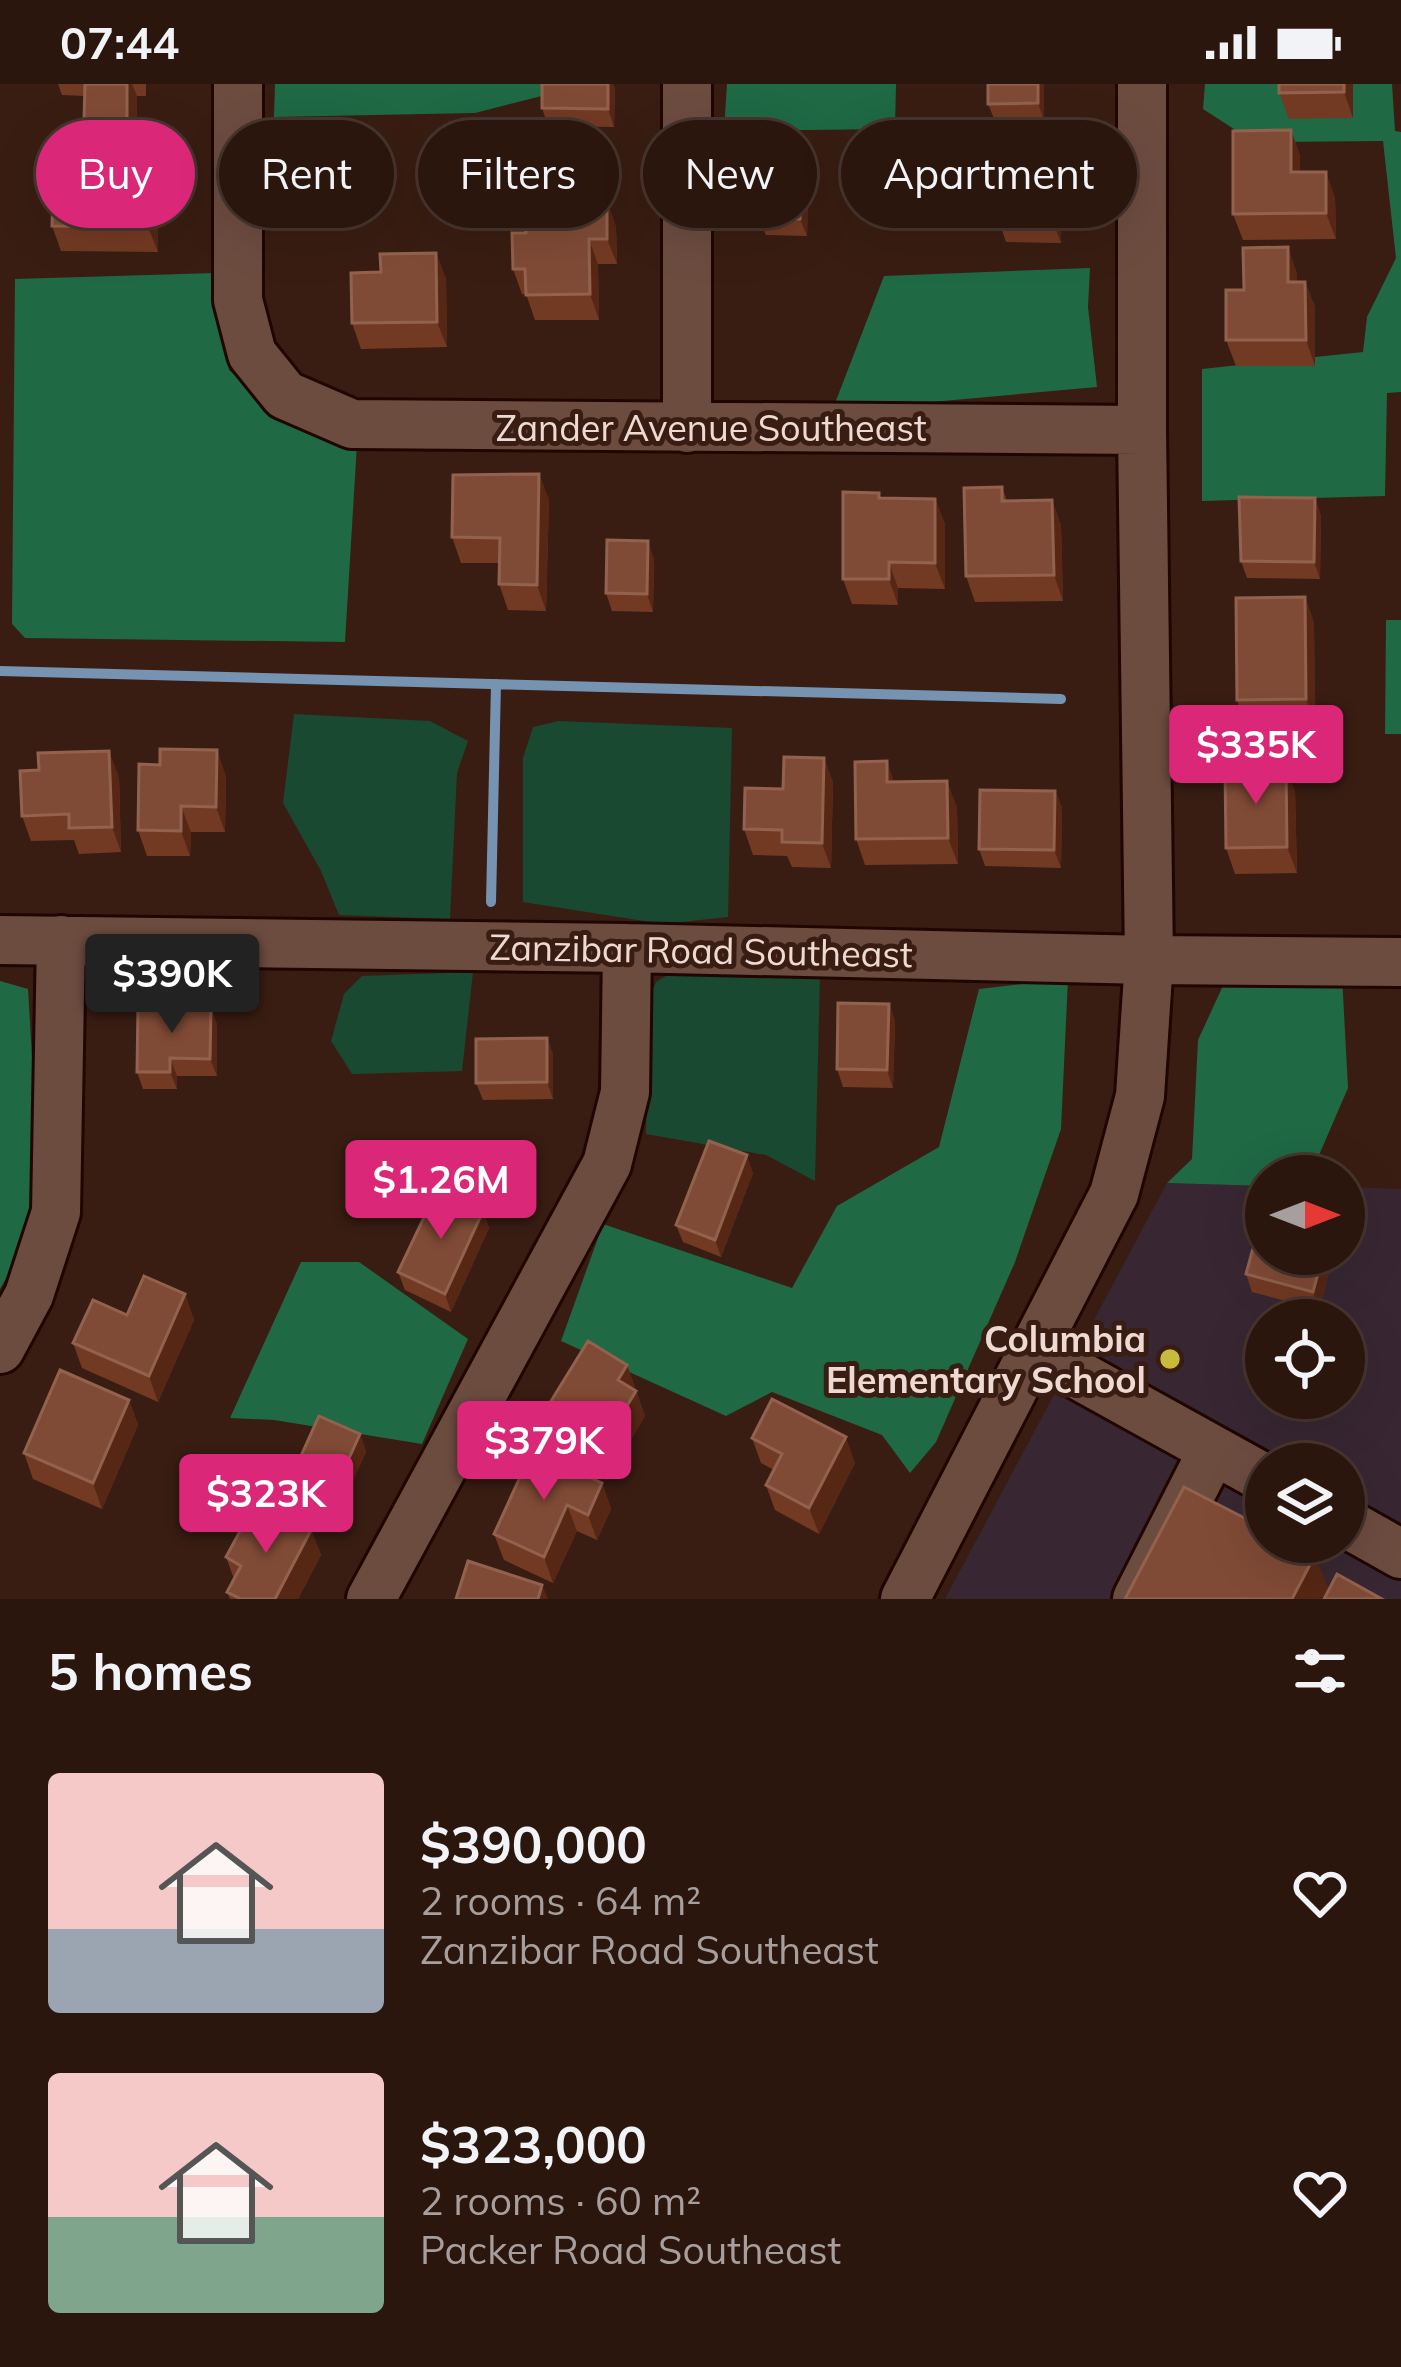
<!DOCTYPE html>
<html lang="en">
<head>
<meta charset="utf-8">
<style>
	:root { --surface:#2b160e; --page:#331f17; --text:#f1f3f6; --muted:#a69f9e; --line:#47352e; --accent:#db2777 }
	body { margin:0; font-family:Mulish,sans-serif; background:var(--page); color:var(--text); height:100vh; display:flex; flex-direction:column; font-size:45px; white-space:nowrap }
	* { box-sizing:border-box; margin:0 }
	p { font-size:39px; color:var(--muted) }
	.icon { flex:none; width:66px; height:66px; fill:none; stroke:currentColor; stroke-width:2; stroke-linecap:round; stroke-linejoin:round }
	.map { position:relative; height:1515px; overflow:hidden }
	.details { display:flex; flex-direction:column; background:var(--surface); flex:1 }
	.details>* { flex:none }
	.banner { position:absolute; left:36px; top:36px; width:1329px; height:108px; display:flex; gap:24px }
	.needle { width:78px; rotate:90deg }
	.buttons { position:absolute; left:1245px; top:1071px; display:grid; gap:24px }
	.buttons a { display:grid; place-items:center; width:120px; height:120px; border-radius:50%; background:var(--surface); box-shadow:0 12px 48px #0002,0 0 0 3px var(--line); font-size:60px }
	.price { position:absolute; translate:-50% -102px; padding:0 27px; border-radius:12px; background:var(--accent); color:#fff; font-size:39px; line-height:78px; filter:drop-shadow(0 3px 6px #0008) }
	.price::after { content:''; position:absolute; left:50%; top:72px; width:36px; height:27px; margin-left:-18px; background:inherit; clip-path:polygon(0 0,100% 0,50% 100%) }
	.price.selected { background:#222; color:#fff }
	ul { padding:0; list-style:none }
	li { display:flex; align-items:center; gap:36px; height:300px; padding:0 48px }
	li span { display:grid; place-items:center; flex:none; width:336px; height:240px; border-radius:12px; color:#555 }
	li>.icon { margin-inline-start:auto }
	span .icon { width:144px; height:144px; fill:#fffc; stroke-width:1 }
	li b { font-size:51px }
	h2 { display:flex; justify-content:space-between; align-items:center; height:144px; padding:0 48px; font-size:51px }
	.pill { padding:0 42px; border-radius:54px; background:var(--surface); box-shadow:0 12px 48px #0002,0 0 0 3px var(--line); font-size:42px; line-height:108px }
	.pill.selected { background:var(--accent); color:#fff }
	.status { display:flex; justify-content:space-between; align-items:center; height:84px; padding:0 60px; background:var(--surface); direction:ltr }
	.status svg { height:33px; fill:currentColor }
	.map>svg:first-child { display:block }
</style>
</head>
<body>
<div class="status"><b>07:44</b><svg viewBox="0 0 49 12"><path d="M0 12V9h3v3zM5 12V6h3v6zM10 12V3h3v9zM15 12V0h3v12zM26 1h20v11H26zM47 4h2v5h-2z"/></svg></div>
<div class="map">
<svg width="1401" height="1515" viewBox="0 0 1401 1515">
	<rect width="100%" height="100%" fill="#391d12"/>
	<!-- education -->
	<path fill="#382732" fill-rule="evenodd" d="M 1167,1099 L 1266,1102 L 1266,1170 L 1344,1170 L 1344,1103 L 1401,1105 L 1401,1515 L 945,1515 ZM 1266,1236 L 1344,1236 L 1344,1314 L 1266,1314 ZM 1266,1380 L 1344,1380 L 1344,1458 L 1266,1458 Z"/>
	<!-- green -->
	<path fill="#194930" d="M 294,630 L 430,637 L 468,657 L 457,689 L 450,835 L 339,831 L 321,787 L 283,719 Z
		M 559,637 L 732,644 L 728,833 L 663,840 L 523,818 L 523,674 L 533,643 Z
		M 687,879 L 820,891 L 815,1097 L 766,1071 L 646,1050 L 648,919 L 656,898 Z
		M 473,888 L 462,987 L 352,990 L 331,957 L 344,910 L 362,892 Z"/>
	<!-- forest -->
	<path fill="#1f6945" d="M 275,0 L 589,0 L 475,29 L 274,33 Z
		M 727,0 L 896,0 L 895,45 L 724,47 Z
		M 1205,0 L 1392,0 L 1395,47 L 1401,48 L 1401,308 L 1387,309 L 1385,412 L 1202,417 L 1202,285 L 1363,268 L 1367,233 L 1396,174 L 1383,57 L 1254,58 L 1203,25 Z
		M 1090,184 L 1088,223 L 1097,303 L 832,327 L 884,192 Z
		M 215,189 L 229,286 L 287,333 L 357,360 L 345,558 L 25,554 L 12,540 L 15,195 Z
		M 1386,536 L 1401,536 L 1401,650 L 1385,650 Z
		M 1342,891 L 1348,1004 L 1310,1092 L 1266,1092 L 1266,1102 L 1167,1099 L 1192,1075 L 1198,956 L 1227,893 Z
		M 1068,895 L 1061,1045 L 1015,1178 L 936,1358 L 910,1389 L 882,1351 L 772,1308 L 726,1332 L 561,1257 L 603,1140 L 792,1204 L 837,1122 L 939,1063 L 979,905 Z
		M 0,897 L 28,905 L 39,1092 L 17,1175 L 0,1205 Z
		M 301,1178 L 359,1178 L 468,1255 L 422,1360 L 274,1336 L 230,1334 Z"/>
	<g fill="none" stroke-linecap="round" stroke-linejoin="round">
		<!-- stream -->
		<path stroke="#7693b2" stroke-width="10" d="M 0,587 L 1061,615
			M 491,818 L 496,600"/>
		<defs>
			<path id="minor" d="M 238,0 L 238,216 L 252,270 L 285,311 L 352,340 L 1142,346
				M 687,344 L 687,0
				M 0,856 L 627,864 L 1149,876 L 1401,878
				M 0,1265 L 29,1211 L 56,1128 L 61,856
				M 1033,1266 L 1266,1395
				M 1344,1438 L 1401,1470
				M 371,1515 L 607,1080 L 625,1008 L 627,864
				M 905,1515 L 1114,1110 L 1140,1012 L 1149,876 L 1142,346 L 1142,0
				M 1137,1515 L 1213,1366"/>
		</defs>
		<!-- minor casing -->
		<use href="#minor" stroke="#1f0600" stroke-width="54"/>
		<!-- minor -->
		<use href="#minor" stroke="#6d4c40" stroke-width="48"/>
	</g>
	<!-- wall -->
	<path fill="#733a23" d="M 58,0 L 146,0 L 146,12 L 137,12 L 136,62 L 149,62 L 158,87 L 158,168 L 61,167 L 52,142 L 60,112 L 94,61 L 84,36 L 85,12 L 62,11 Z
		M 542,0 L 613,0 L 615,5 L 614,43 L 548,42 L 542,24 Z
		M 988,0 L 1044,0 L 1044,37 L 995,37 L 988,20 Z
		M 1279,0 L 1353,0 L 1353,34 L 1289,35 L 1279,9 Z
		M 1291,46 L 1300,72 L 1300,88 L 1335,113 L 1336,155 L 1243,156 L 1233,130 Z
		M 803,60 L 809,78 L 807,152 L 766,151 L 759,134 Z
		M 1050,72 L 1049,96 L 1061,113 L 1061,159 L 1006,158 L 1000,140 Z
		M 607,117 L 616,143 L 617,180 L 598,180 L 599,236 L 535,236 L 526,210 L 522,210 L 513,185 L 526,149 Z
		M 436,169 L 446,195 L 447,263 L 361,265 L 352,239 L 381,188 Z
		M 1297,189 L 1297,198 L 1305,198 L 1315,223 L 1315,282 L 1236,282 L 1226,256 L 1244,206 Z
		M 1002,403 L 1007,417 L 1052,416 L 1061,442 L 1063,517 L 975,518 L 966,492 Z
		M 879,409 L 881,414 L 935,415 L 945,440 L 945,505 L 898,504 L 898,521 L 852,520 L 843,495 Z
		M 1315,414 L 1321,432 L 1320,495 L 1247,494 L 1241,477 Z
		M 549,415 L 546,527 L 508,526 L 499,500 L 499,479 L 461,479 L 452,453 Z
		M 654,475 L 653,528 L 612,527 L 606,509 Z
		M 1305,513 L 1314,539 L 1315,641 L 1246,642 L 1237,616 Z
		M 824,674 L 833,699 L 831,784 L 792,783 L 787,772 L 753,771 L 744,745 L 783,705 Z
		M 39,686 L 119,693 L 121,768 L 79,770 L 74,756 L 31,757 L 22,732 Z
		M 226,692 L 225,748 L 191,748 L 190,772 L 147,772 L 138,746 Z
		M 894,698 L 957,723 L 958,780 L 865,781 L 856,755 Z
		M 1055,707 L 1062,724 L 1061,784 L 985,782 L 979,765 Z
		M 1295,707 L 1297,789 L 1235,790 L 1226,764 Z
		M 889,920 L 895,937 L 893,1004 L 843,1003 L 837,985 Z
		M 211,924 L 217,941 L 217,992 L 177,992 L 177,1005 L 143,1005 L 137,988 Z
		M 547,954 L 553,971 L 553,1015 L 483,1016 L 476,999 Z
		M 753,1089 L 721,1173 L 683,1158 L 676,1141 Z
		M 483,1127 L 489,1144 L 451,1228 L 405,1206 L 398,1188 Z
		M 1323,1171 L 1329,1188 L 1319,1226 L 1252,1208 L 1246,1190 Z
		M 185,1210 L 194,1236 L 158,1318 L 82,1284 L 73,1259 L 127,1231 Z
		M 627,1281 L 645,1332 L 607,1396 L 550,1361 L 540,1335 Z
		M 129,1316 L 138,1341 L 102,1425 L 33,1395 L 24,1369 Z
		M 360,1350 L 366,1368 L 338,1429 L 297,1411 L 291,1394 Z
		M 752,1354 L 855,1379 L 819,1450 L 775,1426 L 766,1401 L 774,1386 L 761,1379 Z
		M 602,1399 L 611,1425 L 597,1456 L 577,1447 L 553,1499 L 504,1476 L 494,1450 Z
		M 260,1443 L 311,1446 L 321,1471 L 298,1515 L 230,1515 L 227,1508 L 234,1495 L 226,1473 Z"/>
	<!-- shaded-wall -->
	<path fill="#562714" d="M 127,0 L 132,0 L 137,12 L 136,62 L 127,37 Z
		M 608,0 L 613,0 L 615,5 L 614,43 L 608,25 Z
		M 1038,0 L 1044,0 L 1044,37 L 1038,19 Z
		M 1344,0 L 1353,0 L 1353,34 L 1344,8 Z
		M 1291,46 L 1300,72 L 1300,114 L 1291,88 Z
		M 1043,54 L 1050,72 L 1049,113 L 1042,96 Z
		M 803,60 L 809,78 L 807,152 L 800,135 Z
		M 149,62 L 158,87 L 158,168 L 148,143 Z
		M 1326,88 L 1335,113 L 1336,155 L 1326,129 Z
		M 1055,96 L 1061,113 L 1061,159 L 1054,141 Z
		M 607,117 L 616,143 L 617,180 L 607,155 Z
		M 589,155 L 598,180 L 599,236 L 590,210 Z
		M 1288,163 L 1297,189 L 1298,223 L 1288,198 Z
		M 436,169 L 446,195 L 447,263 L 437,238 Z
		M 1305,198 L 1315,223 L 1315,282 L 1306,256 Z
		M 539,390 L 549,415 L 546,527 L 537,501 Z
		M 1315,414 L 1321,432 L 1320,495 L 1314,478 Z
		M 935,415 L 945,440 L 945,505 L 935,479 Z
		M 1052,416 L 1061,442 L 1063,517 L 1054,491 Z
		M 648,457 L 654,475 L 653,528 L 647,510 Z
		M 889,478 L 898,504 L 898,521 L 889,495 Z
		M 1305,513 L 1314,539 L 1315,641 L 1306,615 Z
		M 217,666 L 226,692 L 225,748 L 216,723 Z
		M 109,667 L 119,693 L 121,768 L 112,743 Z
		M 824,674 L 833,699 L 831,784 L 822,759 Z
		M 887,677 L 896,703 L 887,698 Z
		M 1286,682 L 1295,707 L 1297,789 L 1287,763 Z
		M 947,697 L 957,723 L 958,780 L 948,754 Z
		M 1055,707 L 1062,724 L 1061,784 L 1054,766 Z
		M 181,722 L 191,748 L 190,772 L 181,747 Z
		M 889,920 L 895,937 L 893,1004 L 887,986 Z
		M 211,924 L 217,941 L 217,992 L 210,975 Z
		M 547,954 L 553,971 L 553,1015 L 547,998 Z
		M 170,974 L 177,992 L 177,1005 L 170,988 Z
		M 747,1071 L 753,1089 L 721,1173 L 715,1156 Z
		M 483,1127 L 489,1144 L 451,1228 L 445,1210 Z
		M 1323,1171 L 1329,1188 L 1319,1226 L 1313,1208 Z
		M 185,1210 L 194,1236 L 158,1318 L 149,1292 Z
		M 627,1281 L 636,1306 L 618,1296 Z
		M 636,1307 L 645,1332 L 607,1396 L 598,1370 Z
		M 129,1316 L 138,1341 L 102,1425 L 93,1399 Z
		M 360,1350 L 366,1368 L 338,1429 L 332,1412 Z
		M 846,1353 L 855,1379 L 819,1450 L 809,1424 Z
		M 602,1399 L 611,1425 L 597,1456 L 588,1431 Z
		M 567,1421 L 577,1447 L 553,1499 L 544,1473 Z
		M 311,1446 L 321,1471 L 298,1515 L 275,1515 Z
		M 1315,1471 L 1328,1504 L 1322,1515 L 1292,1515 Z
		M 542,1501 L 548,1515 L 538,1515 Z"/>
	<!-- building -->
	<path fill="#804b36" stroke="#92624e" stroke-width="3" d="M 85,0 L 127,0 L 127,37 L 84,36 Z
		M 542,0 L 608,0 L 608,25 L 542,24 Z
		M 988,0 L 1038,0 L 1038,19 L 988,20 Z
		M 1279,0 L 1344,0 L 1344,8 L 1279,9 Z
		M 1291,46 L 1291,88 L 1326,88 L 1326,129 L 1233,130 L 1233,47 Z
		M 1001,53 L 1043,54 L 1042,96 L 1055,96 L 1054,141 L 1000,140 Z
		M 761,59 L 803,60 L 800,135 L 759,134 Z
		M 60,61 L 149,62 L 148,143 L 52,142 L 53,112 L 60,112 Z
		M 607,117 L 607,155 L 589,155 L 590,210 L 526,211 L 525,185 L 513,185 L 512,149 L 526,149 L 525,118 Z
		M 1288,163 L 1288,198 L 1305,198 L 1306,256 L 1226,256 L 1226,206 L 1244,206 L 1243,164 Z
		M 436,169 L 437,238 L 352,239 L 351,189 L 381,188 L 380,170 Z
		M 539,390 L 537,501 L 499,500 L 500,454 L 452,453 L 453,391 Z
		M 1002,403 L 1002,417 L 1052,416 L 1054,491 L 966,492 L 964,404 Z
		M 843,408 L 879,409 L 879,414 L 935,415 L 935,479 L 889,478 L 889,495 L 843,495 Z
		M 1239,413 L 1315,414 L 1314,478 L 1241,477 Z
		M 607,456 L 648,457 L 647,510 L 606,509 Z
		M 1305,513 L 1306,615 L 1237,616 L 1236,514 Z
		M 160,665 L 217,666 L 216,723 L 181,722 L 181,747 L 138,746 L 139,680 L 160,681 Z
		M 109,667 L 112,743 L 69,744 L 69,730 L 22,732 L 20,687 L 39,686 L 38,669 Z
		M 784,673 L 824,674 L 822,759 L 782,758 L 782,746 L 744,745 L 745,704 L 783,705 Z
		M 887,677 L 887,698 L 947,697 L 948,754 L 856,755 L 855,678 Z
		M 1286,682 L 1287,763 L 1226,764 L 1225,683 Z
		M 980,706 L 1055,707 L 1054,766 L 979,765 Z
		M 838,919 L 889,920 L 887,986 L 837,985 Z
		M 138,923 L 211,924 L 210,975 L 170,974 L 170,988 L 137,988 Z
		M 547,954 L 547,998 L 476,999 L 476,955 Z
		M 709,1057 L 747,1071 L 715,1156 L 676,1141 Z
		M 437,1106 L 483,1127 L 445,1210 L 398,1188 Z
		M 1256,1153 L 1266,1156 L 1266,1170 L 1323,1171 L 1313,1208 L 1246,1190 Z
		M 144,1192 L 185,1210 L 149,1292 L 73,1259 L 93,1216 L 127,1231 Z
		M 588,1257 L 627,1281 L 618,1296 L 636,1307 L 598,1370 L 540,1335 Z
		M 60,1286 L 129,1316 L 93,1399 L 24,1369 Z
		M 772,1315 L 846,1353 L 809,1424 L 766,1401 L 782,1370 L 752,1354 Z
		M 319,1332 L 360,1350 L 332,1412 L 291,1394 Z
		M 532,1367 L 602,1399 L 588,1431 L 567,1421 L 544,1473 L 494,1450 Z
		M 1184,1403 L 1266,1445 L 1266,1458 L 1291,1458 L 1315,1471 L 1292,1515 L 1125,1515 Z
		M 271,1424 L 311,1446 L 275,1515 L 241,1515 L 227,1508 L 241,1482 L 226,1473 L 246,1436 L 260,1443 Z
		M 468,1477 L 542,1501 L 538,1515 L 456,1515 Z
		M 1337,1490 L 1382,1515 L 1324,1515 Z"/>
	<!-- markers -->
	<circle fill="#c8bb3b" stroke="#391d12" stroke-width="4.5" cx="1170" cy="1275" r="12"/>
	<g text-anchor="middle" dominant-baseline="central" stroke-width="10" stroke-linejoin="round" paint-order="stroke">
		<!-- street labels -->
		<g font-size="36" fill="#eedad2" stroke="#391d12">
			<text x="711" y="343">Zander Avenue Southeast</text>
			<text transform="translate(701 866) rotate(1)">Zanzibar Road Southeast</text>
		</g>
		<!-- poi labels -->
		<g font-size="36" font-weight="bold" fill="#eedad2" stroke="#391d12" text-anchor="end">
			<text x="1146" y="1254">Columbia<tspan x="1146" dy="41">Elementary School</tspan></text>
		</g>
	</g>
</svg>
<div class="buttons">
<a><svg class="needle" viewBox="-14 -14 28 28"><path d="M0-13l5 13h-10z" fill="#e53935"/><path d="M0 13l5-13h-10z" fill="#a69f9e"/></svg></a>
<a><svg class="icon" aria-label="locate" viewBox="0 0 24 24"><circle cx="12" cy="12" r="6"/><path d="M12 2v4M12 18v4M2 12h4M18 12h4"/></svg></a>
<a><svg class="icon" aria-label="layers" viewBox="0 0 24 24"><path d="M12 4l9 5-9 5-9-5zM3 14l9 5 9-5"/></svg></a>
</div>
<b class="price" style="left:1256px;top:723px">$335K</b>
<b class="price selected" style="left:172px;top:952px">$390K</b>
<b class="price" style="left:441px;top:1158px">$1.26M</b>
<b class="price" style="left:544px;top:1419px">$379K</b>
<b class="price" style="left:266px;top:1472px">$323K</b>
<div class="banner">
<a class="pill selected">Buy</a>
<a class="pill">Rent</a>
<a class="pill">Filters</a>
<a class="pill">New</a>
<a class="pill">Apartment</a>
</div>
</div>
<section class="details">
<h2>5 homes<svg class="icon" aria-label="filters" viewBox="0 0 24 24"><path d="M4 7h16M4 17h16"/><circle cx="9" cy="7" r="2"/><circle cx="15" cy="17" r="2"/></svg></h2>
<ul>
<li><span style="background:linear-gradient(#f6c9c9 65%,#9aa5b1 0)"><svg class="icon" aria-label="home" viewBox="0 0 24 24"><path d="M3 11l9-7 9 7M6 9v11h12V9"/></svg></span><div><b>$390,000</b><p>2 rooms · 64 m²</p><p>Zanzibar Road Southeast</p></div><svg class="icon" aria-label="heart" viewBox="0 0 24 24"><path d="M12 20l-8-8c-3-5 5-10 8-4 3-6 11-1 8 4z"/></svg></li>
<li><span style="background:linear-gradient(#f6c9c9 60%,#7fa58c 0)"><svg class="icon" aria-label="home" viewBox="0 0 24 24"><path d="M3 11l9-7 9 7M6 9v11h12V9"/></svg></span><div><b>$323,000</b><p>2 rooms · 60 m²</p><p>Packer Road Southeast</p></div><svg class="icon" aria-label="heart" viewBox="0 0 24 24"><path d="M12 20l-8-8c-3-5 5-10 8-4 3-6 11-1 8 4z"/></svg></li>
</ul>
</section>
</body>
</html>
